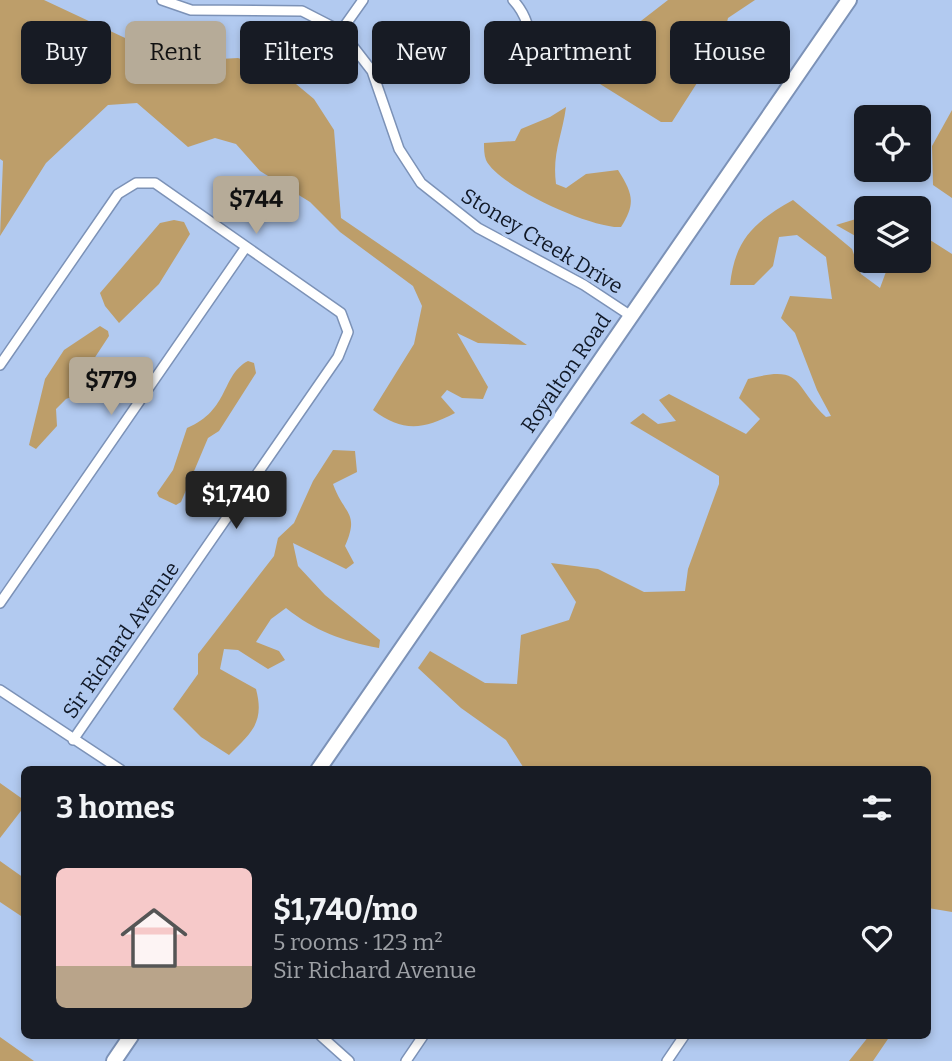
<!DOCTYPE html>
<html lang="en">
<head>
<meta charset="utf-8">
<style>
	:root { --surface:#171b24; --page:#20242c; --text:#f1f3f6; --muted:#9ea1a6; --line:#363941; --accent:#b6ab98 }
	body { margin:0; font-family:Bitter,serif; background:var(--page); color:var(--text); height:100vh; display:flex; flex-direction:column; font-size:26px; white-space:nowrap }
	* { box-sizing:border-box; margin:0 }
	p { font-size:23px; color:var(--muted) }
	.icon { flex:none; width:38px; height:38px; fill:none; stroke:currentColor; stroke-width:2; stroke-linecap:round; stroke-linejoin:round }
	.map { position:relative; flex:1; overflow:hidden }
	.sheet { position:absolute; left:21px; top:766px; width:910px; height:273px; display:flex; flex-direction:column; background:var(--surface); border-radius:10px; box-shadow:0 4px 10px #0003 }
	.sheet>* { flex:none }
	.banner { position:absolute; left:21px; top:21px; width:910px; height:63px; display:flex; gap:14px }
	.buttons { position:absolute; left:854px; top:105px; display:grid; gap:14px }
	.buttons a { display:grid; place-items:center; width:77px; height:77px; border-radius:10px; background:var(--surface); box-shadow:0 4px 10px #0003; font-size:35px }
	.price { position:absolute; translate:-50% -60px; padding:0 16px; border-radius:7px; background:var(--accent); color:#111; font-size:23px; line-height:46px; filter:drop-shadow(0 2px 4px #0008) }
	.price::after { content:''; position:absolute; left:50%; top:42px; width:21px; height:16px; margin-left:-10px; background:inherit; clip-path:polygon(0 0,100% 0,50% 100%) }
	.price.active { background:#222; color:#fff }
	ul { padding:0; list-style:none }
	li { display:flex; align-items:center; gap:21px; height:175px; padding:0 35px }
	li+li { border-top:2px solid var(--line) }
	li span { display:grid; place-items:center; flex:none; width:196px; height:140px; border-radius:10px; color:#555 }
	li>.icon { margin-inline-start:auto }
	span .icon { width:84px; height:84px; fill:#fffc; stroke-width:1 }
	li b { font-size:30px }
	h2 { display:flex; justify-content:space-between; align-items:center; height:84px; padding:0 35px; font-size:30px }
	.tag { padding:0 24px; border-radius:10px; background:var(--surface); box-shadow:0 4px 10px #0003; font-size:24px; line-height:63px }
	.tag.active { background:var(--accent); color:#111 }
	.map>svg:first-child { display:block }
</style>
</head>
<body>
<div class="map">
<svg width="952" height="1061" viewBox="0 0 952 1061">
	<rect width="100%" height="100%" fill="#b2caf0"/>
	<!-- green -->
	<path fill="#bd9e6a" d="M 0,0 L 44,0 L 155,52 L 202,60 L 238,58 L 284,74 L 314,99 L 334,130 L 341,218 L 527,345 L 478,343 L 457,333 L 488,387 L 483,399 L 462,398 L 447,390 L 441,397 L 455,413 C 423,430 402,432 373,410 L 414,344 L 422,306 L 413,286 L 340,232 L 310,202 L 260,171 L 236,144 L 215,138 L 188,147 L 137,103 L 108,105 L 46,163 L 0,236 L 3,161 L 0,159 Z
		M 668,0 L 755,0 L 728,18 L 722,44 L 672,122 L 661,122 L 600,84 L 606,48 Z
		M 566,107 C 562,137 552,153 556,184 L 566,188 L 586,174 L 618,170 C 633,194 636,203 621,227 C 592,229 498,186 486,160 C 484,155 484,148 484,143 L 515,141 L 521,129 L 550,117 Z
		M 952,110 L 952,198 L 933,185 L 932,146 Z
		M 793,200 L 852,249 L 861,274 L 880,288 L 890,261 L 919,261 L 919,233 L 952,254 L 952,912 L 928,908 L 928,770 L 525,770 L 506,740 L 461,708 L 418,668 L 430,651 L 485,683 L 517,684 L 521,635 L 569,620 L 576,602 L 551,563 L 598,569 L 644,592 L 685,591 L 688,569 L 719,484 L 719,476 L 630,423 L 643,413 L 658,424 L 676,421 L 659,400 L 669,394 L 746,434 L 760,419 L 739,398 L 748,379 C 805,364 792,385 826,417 L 831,416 L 817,390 L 795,333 L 781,318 L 790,296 L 832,299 L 826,257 L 797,235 L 779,237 L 773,266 L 754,285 L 730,285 C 735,239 754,222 793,200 Z
		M 866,216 L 866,242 L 836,225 Z
		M 174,220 L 184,222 L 190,234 L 159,284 L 119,323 L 105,306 L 100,293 L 160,223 Z
		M 100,326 L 108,331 L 109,336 L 84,374 L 82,393 L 66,399 L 56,409 L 57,426 L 36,449 L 29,445 L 45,379 L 64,350 Z
		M 248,361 L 254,363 L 256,373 L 219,431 L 208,438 L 181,502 L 176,505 L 159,497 L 157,493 L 173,470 L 187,428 C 230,410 221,375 248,361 Z
		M 333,450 L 355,451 L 357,472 L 333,484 C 344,515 360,512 345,546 L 354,563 L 346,569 L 293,543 L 298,566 L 325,595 L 380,640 L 379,648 C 342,641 315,631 286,608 L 271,619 L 256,642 L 279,651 L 285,660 L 268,669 L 238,650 L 224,649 L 220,669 L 256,689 C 265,723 251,733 229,755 L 201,737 L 173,709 L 198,674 L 198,654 L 274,556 L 278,538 L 294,523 L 313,481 Z
		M 0,783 L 24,800 L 24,807 L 0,838 Z
		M 0,861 L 24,878 L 24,918 L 0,902 Z
		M 869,1036 L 890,1036 L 873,1061 L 849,1061 Z
		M 0,1037 L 34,1061 L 0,1061 Z"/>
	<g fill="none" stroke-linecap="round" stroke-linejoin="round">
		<defs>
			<path id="street" d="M 162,0 L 191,10 L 302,11 L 341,31 L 372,71 L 399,149 L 421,183 L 478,228 L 584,285 L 631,316
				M 513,0 C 527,15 530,31 532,51 L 522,64
				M 341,31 L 363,0
				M 0,365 L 118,194 L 136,183 L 155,183 L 341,313 L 348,332 L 338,357 L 73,740
				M 0,603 L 246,247
				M 0,690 L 121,770
				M 321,1036 L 349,1061
				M 406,1061 L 423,1036
				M 667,1061 L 684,1036"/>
			<path id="primary" d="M 318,770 L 849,0
				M 114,1061 L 131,1036"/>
		</defs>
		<!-- street casing -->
		<use href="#street" stroke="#7c92b7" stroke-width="12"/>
		<!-- primary casing -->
		<use href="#primary" stroke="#7c92b7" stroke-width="18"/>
		<!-- street -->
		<use href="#street" stroke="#fff" stroke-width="9"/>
		<!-- primary -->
		<use href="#primary" stroke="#fff" stroke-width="14"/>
	</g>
	<g text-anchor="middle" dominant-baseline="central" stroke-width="7" stroke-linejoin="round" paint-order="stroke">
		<!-- street labels -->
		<g font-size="21" fill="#101826" stroke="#b2caf0">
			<text transform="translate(542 241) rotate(31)">Stoney Creek Drive</text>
			<text transform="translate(566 373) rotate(-55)">Royalton Road</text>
			<text transform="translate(121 640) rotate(-55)">Sir Richard Avenue</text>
		</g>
	</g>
</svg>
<div class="buttons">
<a><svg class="icon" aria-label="locate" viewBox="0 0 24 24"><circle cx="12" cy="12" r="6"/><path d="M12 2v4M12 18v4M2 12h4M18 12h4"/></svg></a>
<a><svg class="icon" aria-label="layers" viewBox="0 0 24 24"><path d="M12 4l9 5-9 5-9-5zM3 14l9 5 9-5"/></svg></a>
</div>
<b class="price" style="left:256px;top:236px">$744</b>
<b class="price" style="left:111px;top:417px">$779</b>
<b class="price active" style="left:236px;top:531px">$1,740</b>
<div class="banner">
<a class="tag">Buy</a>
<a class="tag active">Rent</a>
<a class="tag">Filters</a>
<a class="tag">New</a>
<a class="tag">Apartment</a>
<a class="tag">House</a>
</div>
<section class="sheet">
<h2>3 homes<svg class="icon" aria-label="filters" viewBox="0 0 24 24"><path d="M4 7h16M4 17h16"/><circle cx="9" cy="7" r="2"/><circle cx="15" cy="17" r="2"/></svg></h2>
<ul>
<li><span style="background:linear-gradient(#f6c9c9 70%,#b9a48a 0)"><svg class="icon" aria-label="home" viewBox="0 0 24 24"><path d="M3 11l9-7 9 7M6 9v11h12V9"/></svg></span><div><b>$1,740/mo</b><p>5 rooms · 123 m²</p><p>Sir Richard Avenue</p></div><svg class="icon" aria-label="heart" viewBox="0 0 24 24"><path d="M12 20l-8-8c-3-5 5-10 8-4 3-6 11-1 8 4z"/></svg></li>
</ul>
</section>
</div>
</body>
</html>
